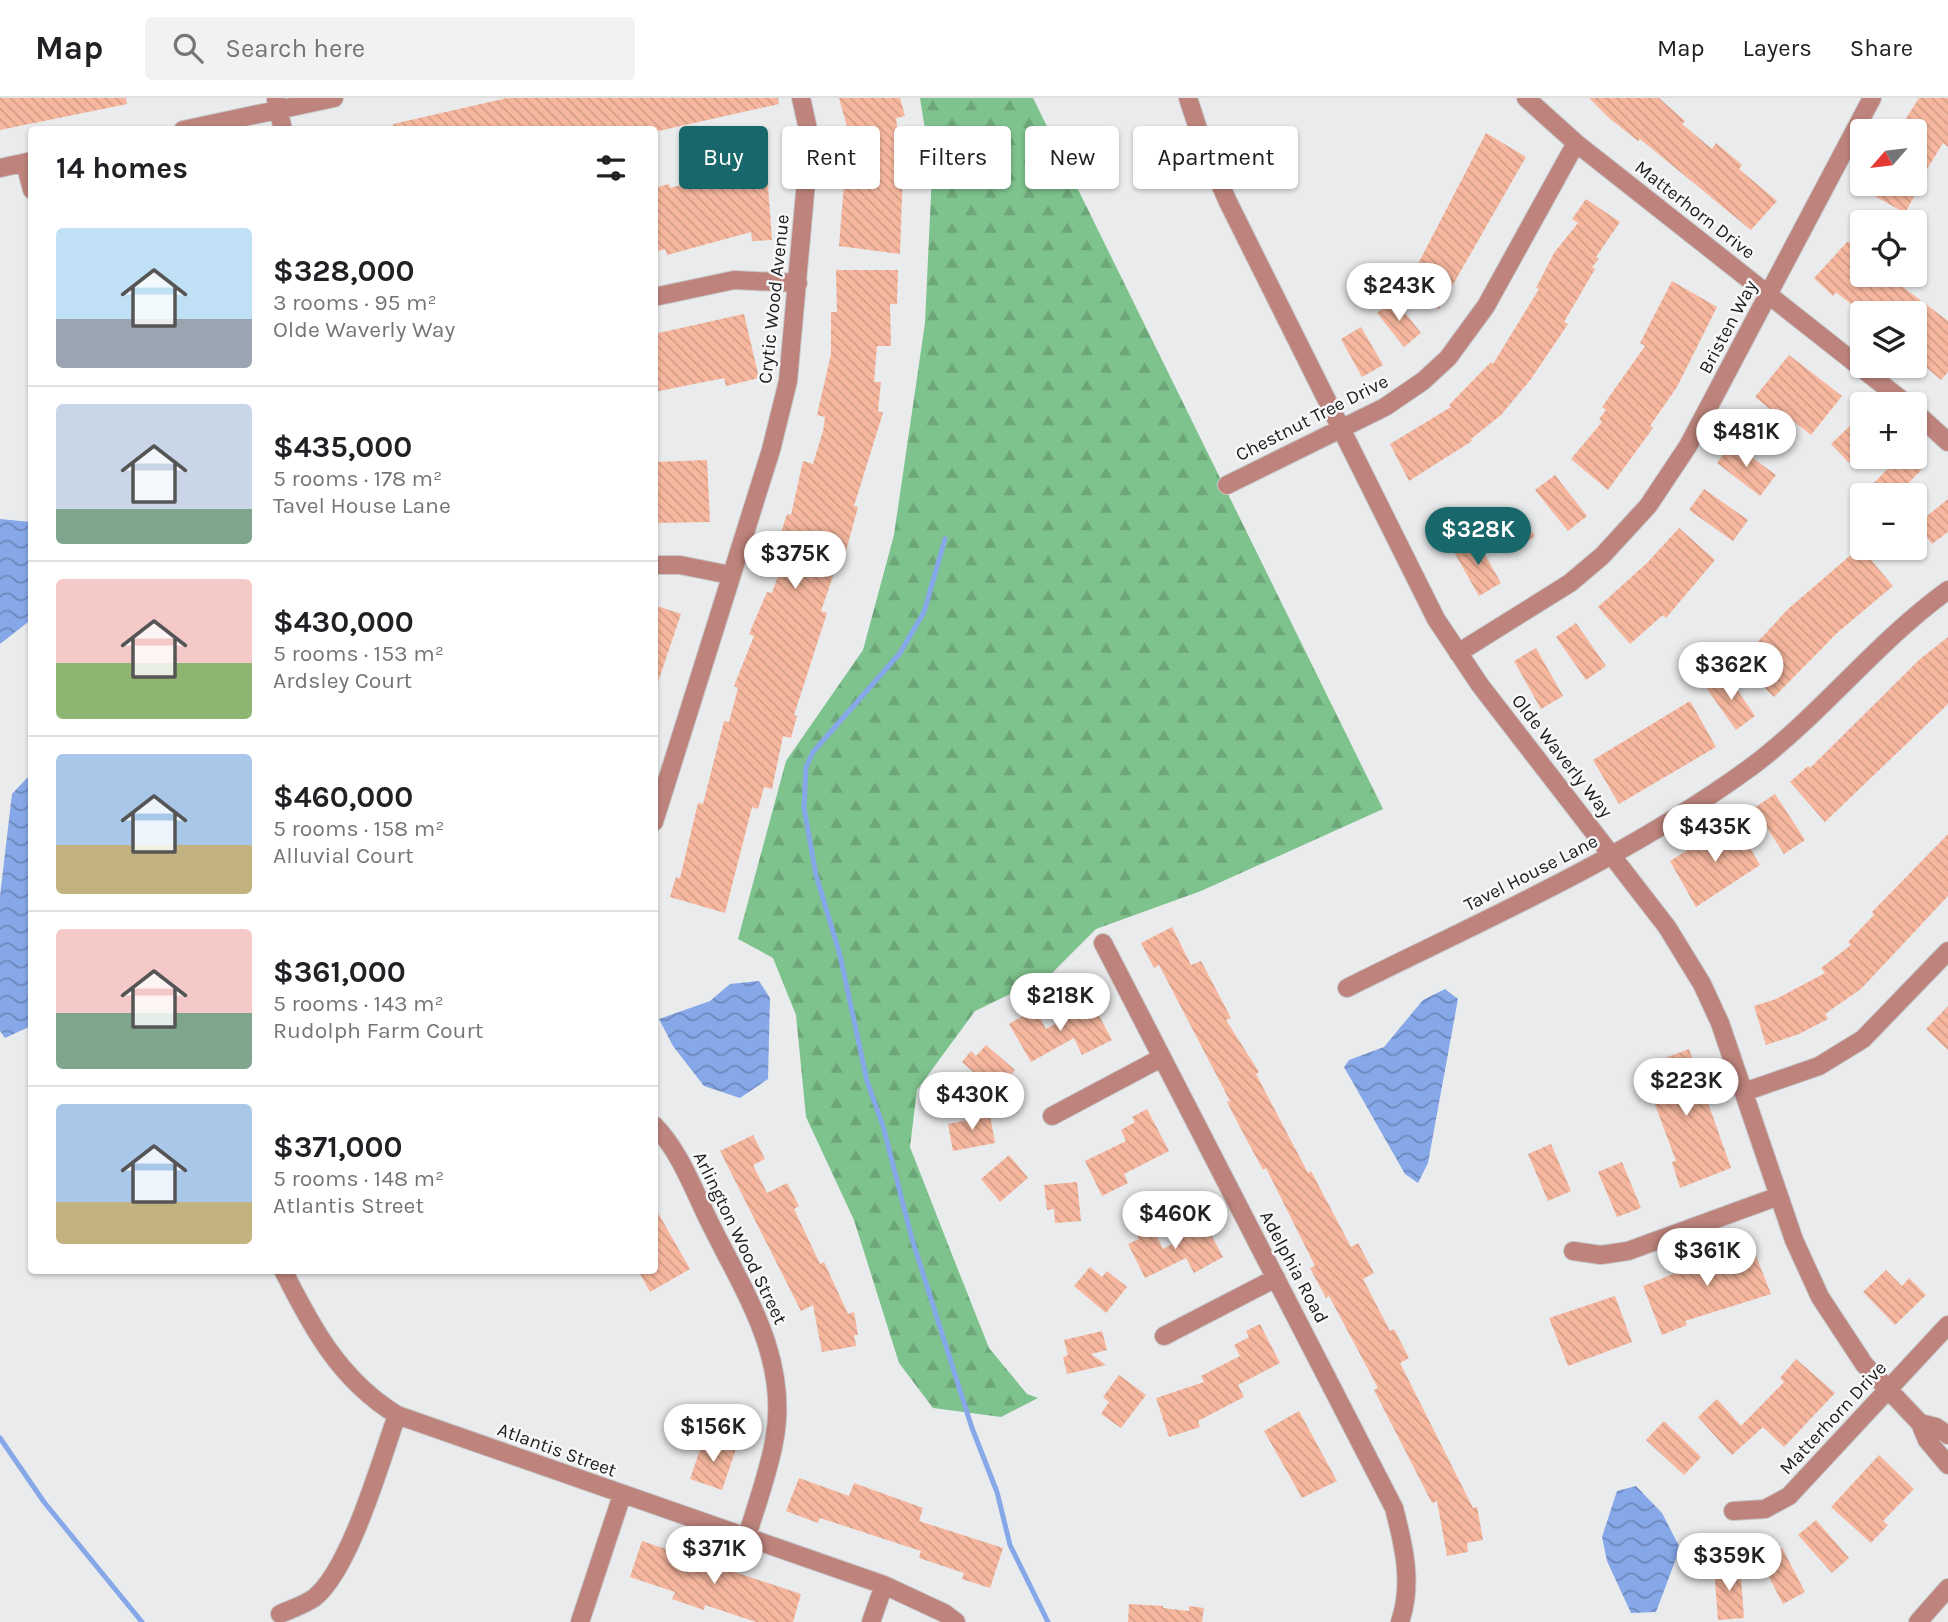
<!DOCTYPE html>
<html lang="en">
<head>
<meta charset="utf-8">
<style>
	:root { --surface:#fff; --page:#f2f2f2; --text:#202124; --muted:#757577; --line:#e0e0e0; --accent:#18676a }
	body { margin:0; font-family:Karla,sans-serif; background:var(--page); color:var(--text); height:100vh; display:flex; flex-direction:column; font-size:26px; white-space:nowrap }
	* { box-sizing:border-box; margin:0 }
	p { font-size:23px; color:var(--muted) }
	.icon { flex:none; width:38px; height:38px; fill:none; stroke:currentColor; stroke-width:2; stroke-linecap:round; stroke-linejoin:round }
	.map { position:relative; flex:1; overflow:hidden }
	.drawer { position:absolute; left:28px; top:28px; width:630px; height:1148px; display:flex; flex-direction:column; background:var(--surface); border-radius:7px; box-shadow:0 2px 5px #0004 }
	.drawer>* { flex:none }
	.top-card { position:absolute; left:679px; top:28px; width:665px; height:63px; display:flex; gap:14px }
	.needle { width:46px; rotate:242deg }
	.buttons { position:absolute; left:1850px; top:21px; display:grid; gap:14px }
	.buttons a { display:grid; place-items:center; width:77px; height:77px; border-radius:7px; background:var(--surface); box-shadow:0 2px 5px #0004; font-size:35px }
	.price { position:absolute; translate:-50% -60px; padding:0 16px; border-radius:24px; background:#fff; color:#222; font-size:23px; line-height:46px; filter:drop-shadow(0 2px 4px #0008) }
	.price::after { content:''; position:absolute; left:50%; top:42px; width:21px; height:16px; margin-left:-10px; background:inherit; clip-path:polygon(0 0,100% 0,50% 100%) }
	.price.active { background:var(--accent); color:#fff }
	ul { padding:0; list-style:none }
	li { display:flex; align-items:center; gap:21px; height:175px; padding:0 28px }
	li+li { border-top:2px solid var(--line) }
	li span { display:grid; place-items:center; flex:none; width:196px; height:140px; border-radius:7px; color:#555 }
	li>.icon { margin-inline-start:auto }
	span .icon { width:84px; height:84px; fill:#fffc; stroke-width:1 }
	li b { font-size:30px }
	h2 { display:flex; justify-content:space-between; align-items:center; height:84px; padding:0 28px; font-size:30px }
	.chip { padding:0 24px; border-radius:7px; background:var(--surface); box-shadow:0 2px 5px #0004; font-size:24px; line-height:63px }
	.chip.active { background:var(--accent); color:#fff }
	header { display:flex; align-items:center; gap:42px; box-sizing:border-box; height:98px; padding:0 35px; background:var(--surface); border-bottom:2px solid var(--line) }
	header strong { font-size:33px }
	nav { display:flex; gap:38px; margin-inline-start:auto; font-size:24px }
	.search { width:490px; height:63px; background:var(--page); display:flex; align-items:center; gap:18px; box-sizing:border-box; padding:0 24px; border-radius:7px; color:var(--muted); font-size:26px }
	.map>svg:first-child { display:block }
</style>
</head>
<body>
<header>
<strong>Map</strong>
<div class="search"><svg class="icon" aria-label="search" viewBox="0 0 24 24"><circle cx="10" cy="10" r="6"/><path d="M15 15l6 6"/></svg>Search here</div>
<nav><a>Map</a><a>Layers</a><a>Share</a></nav>
</header>
<div class="map">
<svg width="1948" height="1524" viewBox="0 0 1948 1524">
	<defs>
		<pattern id="forest-firs" width="22" height="20" patternUnits="userSpaceOnUse" patternTransform="scale(1.75)"><rect width="22" height="20" fill="#7ec28d"/><path d="M5 1l3.5 6h-7zM16 11l3.5 6h-7z" fill="#6da679"/></pattern>
		<pattern id="water-waves" width="16" height="10" patternUnits="userSpaceOnUse" patternTransform="scale(1.75)"><rect width="16" height="10" fill="#86a7e8"/><path d="M0 5q4-4 8 0t8 0" fill="none" stroke="#6d88bc"/></pattern>
		<pattern id="building-back-hatch" width="6" height="6" patternUnits="userSpaceOnUse" patternTransform="scale(1.75)"><rect width="6" height="6" fill="#f7b79e"/><path d="M-1 5l2 2M0 0l6 6M5-1l2 2" fill="none" stroke="#d39d88"/></pattern>
	</defs>
	<rect width="100%" height="100%" fill="#eaebec"/>
	<!-- forest -->
	<path fill="url(#forest-firs)" d="M 920,0 L 1033,0 L 1383,711 L 1201,793 L 1096,831 L 1050,877 L 975,913 L 917,992 L 910,1049 L 951,1154 L 989,1250 L 1027,1296 L 1038,1300 L 1001,1319 L 933,1310 L 899,1265 L 854,1122 L 806,1019 L 796,917 L 773,860 L 738,841 L 786,663 L 863,552 L 894,437 L 925,225 L 932,75 Z"/>
	<!-- water -->
	<path fill="url(#water-waves)" d="M 0,421 L 31,424 L 32,521 L 0,546 Z
		M 27,680 L 32,680 L 31,928 L 5,940 L 0,933 L 0,798 L 12,696 Z
		M 759,883 L 770,900 L 768,981 L 740,1000 L 704,988 L 673,948 L 659,921 L 710,903 L 730,886 Z
		M 1445,891 L 1458,901 L 1428,1065 L 1418,1085 L 1405,1076 L 1344,969 L 1349,962 L 1384,949 L 1423,902 Z
		M 1636,1388 L 1662,1415 L 1680,1450 L 1656,1514 L 1631,1515 L 1607,1463 L 1602,1439 L 1617,1393 Z"/>
	<g fill="none" stroke-linecap="round" stroke-linejoin="round">
		<!-- stream -->
		<path stroke="#86a7e8" stroke-width="5" d="M 945,441 L 924,514 L 900,555 L 813,654 L 806,669 L 804,710 L 816,777 L 840,857 L 867,983 L 883,1028 L 912,1141 L 972,1330 L 997,1394 L 1010,1447 L 1048,1524
			M 0,1340 L 44,1404 L 142,1524"/>
	</g>
	<!-- building -->
	<path fill="url(#building-back-hatch)" d="M 0,0 L 126,0 L 127,6 L 0,32 Z
		M 507,0 L 778,0 L 779,6 L 654,34 L 394,32 L 393,26 Z
		M 839,0 L 900,0 L 905,18 L 896,20 L 900,54 L 906,53 L 908,71 L 903,72 L 900,156 L 839,148 L 844,86 L 850,86 L 846,58 L 855,57 Z
		M 1589,0 L 1659,0 L 1685,23 L 1682,26 L 1712,51 L 1716,45 L 1742,67 L 1739,71 L 1777,103 L 1751,132 L 1640,41 L 1638,43 L 1609,20 Z
		M 1919,0 L 1948,0 L 1948,49 L 1943,45 L 1918,86 L 1921,86 L 1905,115 L 1853,86 L 1914,86 L 1914,33 L 1898,33 Z
		M 1486,35 L 1526,59 L 1439,211 L 1404,186 L 1419,164 Z
		M 767,74 L 772,142 L 752,143 L 751,134 L 667,157 L 665,151 L 654,154 L 654,90 L 669,86 L 670,90 L 695,83 L 698,91 L 733,82 L 733,76 Z
		M 1586,101 L 1620,124 L 1596,159 L 1599,161 L 1592,169 L 1595,171 L 1564,224 L 1568,226 L 1531,281 L 1501,317 L 1471,341 L 1472,343 L 1409,383 L 1390,346 L 1451,309 L 1449,307 L 1491,264 L 1493,266 L 1539,191 L 1536,190 L 1554,155 L 1578,125 L 1572,121 Z
		M 1848,143 L 1862,157 L 1862,177 L 1887,177 L 1948,223 L 1948,274 L 1941,282 L 1914,259 L 1914,215 L 1862,215 L 1836,194 L 1833,198 L 1814,180 Z
		M 836,172 L 898,172 L 897,206 L 890,206 L 891,248 L 877,248 L 874,284 L 881,284 L 878,313 L 883,315 L 854,408 L 858,409 L 846,453 L 842,452 L 821,513 L 827,515 L 794,617 L 797,618 L 791,640 L 783,638 L 772,691 L 764,689 L 758,711 L 752,709 L 725,815 L 670,799 L 676,779 L 680,780 L 698,705 L 703,706 L 724,623 L 729,624 L 738,590 L 734,588 L 754,538 L 749,536 L 767,494 L 772,495 L 782,466 L 772,463 L 787,416 L 791,417 L 803,363 L 813,366 L 823,333 L 825,319 L 817,317 L 831,256 L 831,214 L 837,214 Z
		M 1672,183 L 1717,209 L 1677,289 L 1650,328 L 1653,330 L 1608,392 L 1571,361 L 1602,324 L 1599,321 L 1606,312 L 1602,309 L 1645,248 L 1640,245 Z
		M 1394,201 L 1421,235 L 1404,249 L 1377,215 Z
		M 744,216 L 759,280 L 726,288 L 724,280 L 654,294 L 654,236 Z
		M 1361,229 L 1383,267 L 1362,279 L 1341,241 Z
		M 1789,257 L 1842,298 L 1811,337 L 1778,311 L 1775,315 L 1755,299 Z
		M 1862,316 L 1862,353 L 1849,365 L 1831,346 Z
		M 1732,345 L 1776,377 L 1760,398 L 1717,365 Z
		M 1899,359 L 1911,359 L 1923,370 L 1897,397 L 1876,397 L 1869,390 Z
		M 707,362 L 710,424 L 654,425 L 654,364 Z
		M 1555,377 L 1587,418 L 1568,433 L 1535,392 Z
		M 1704,391 L 1748,422 L 1733,443 L 1689,412 Z
		M 1948,401 L 1948,434 L 1932,446 L 1917,426 Z
		M 1518,413 L 1535,438 L 1514,453 L 1497,427 Z
		M 1679,430 L 1715,462 L 1666,520 L 1663,517 L 1630,546 L 1598,509 L 1647,465 Z
		M 1476,441 L 1501,485 L 1479,498 L 1454,454 Z
		M 1860,449 L 1893,488 L 1837,535 L 1774,599 L 1739,564 L 1788,511 Z
		M 654,507 L 681,516 L 657,587 L 654,587 Z
		M 1576,525 L 1606,568 L 1586,582 L 1556,539 Z
		M 1948,539 L 1948,606 L 1825,724 L 1790,684 L 1808,668 L 1810,670 L 1920,561 Z
		M 1536,550 L 1563,598 L 1541,611 L 1514,563 Z
		M 1727,577 L 1755,618 L 1736,632 L 1707,591 Z
		M 1690,603 L 1716,649 L 1619,706 L 1593,662 Z
		M 1775,696 L 1805,742 L 1784,756 L 1754,710 Z
		M 1734,723 L 1760,767 L 1696,809 L 1670,763 Z
		M 1948,736 L 1948,798 L 1861,891 L 1825,916 L 1828,921 L 1799,936 L 1766,947 L 1754,908 L 1776,901 L 1825,875 L 1821,870 L 1851,847 L 1848,844 L 1874,817 L 1872,814 Z
		M 1172,829 L 1191,867 L 1201,863 L 1231,920 L 1226,922 L 1259,974 L 1256,976 L 1308,1075 L 1311,1073 L 1351,1149 L 1358,1145 L 1374,1175 L 1363,1181 L 1390,1233 L 1394,1231 L 1409,1260 L 1400,1265 L 1473,1410 L 1477,1409 L 1483,1442 L 1467,1445 L 1468,1454 L 1447,1458 L 1437,1403 L 1432,1405 L 1374,1292 L 1378,1290 L 1329,1198 L 1326,1200 L 1310,1170 L 1315,1168 L 1266,1070 L 1263,1072 L 1243,1035 L 1227,1004 L 1230,1003 L 1159,867 L 1154,870 L 1141,845 Z
		M 1948,908 L 1948,952 L 1926,931 Z
		M 1083,910 L 1085,915 L 1095,910 L 1112,942 L 1082,957 L 1074,940 L 1031,964 L 1009,926 L 1035,911 L 1046,931 Z
		M 986,947 L 1015,972 L 996,994 L 962,964 L 971,953 L 976,958 Z
		M 1689,951 L 1731,1070 L 1680,1090 L 1672,1064 L 1676,1063 L 1641,969 Z
		M 1147,1011 L 1169,1053 L 1124,1076 L 1128,1085 L 1102,1098 L 1085,1063 L 1126,1043 L 1121,1032 L 1135,1024 L 1132,1019 Z
		M 989,1012 L 995,1045 L 953,1053 L 948,1026 L 969,1022 L 968,1016 Z
		M 753,1037 L 765,1061 L 753,1067 L 767,1095 L 787,1085 L 799,1108 L 794,1111 L 820,1166 L 824,1164 L 848,1216 L 854,1214 L 858,1237 L 854,1237 L 856,1248 L 822,1254 L 813,1207 L 801,1213 L 720,1053 Z
		M 1551,1046 L 1571,1093 L 1548,1103 L 1528,1056 Z
		M 1009,1057 L 1028,1080 L 1000,1104 L 981,1081 Z
		M 1622,1064 L 1641,1110 L 1617,1119 L 1598,1074 Z
		M 1077,1084 L 1081,1123 L 1055,1125 L 1054,1111 L 1047,1112 L 1044,1087 Z
		M 654,1108 L 690,1171 L 650,1194 L 638,1172 L 654,1172 Z
		M 1206,1127 L 1223,1159 L 1194,1175 L 1186,1160 L 1145,1180 L 1128,1146 L 1139,1141 L 1137,1137 L 1152,1129 L 1163,1151 Z
		M 1751,1145 L 1771,1196 L 1685,1223 L 1687,1227 L 1662,1237 L 1643,1188 Z
		M 1090,1169 L 1102,1179 L 1107,1173 L 1127,1189 L 1106,1215 L 1074,1188 Z
		M 1886,1172 L 1902,1188 L 1909,1180 L 1926,1197 L 1895,1227 L 1863,1194 Z
		M 1615,1198 L 1632,1244 L 1568,1268 L 1549,1220 Z
		M 1260,1226 L 1280,1265 L 1238,1287 L 1244,1299 L 1198,1323 L 1200,1329 L 1169,1339 L 1156,1300 L 1204,1284 L 1201,1278 L 1240,1258 L 1234,1247 L 1249,1239 L 1246,1233 Z
		M 1102,1233 L 1107,1252 L 1091,1256 L 1106,1267 L 1067,1276 L 1063,1259 L 1068,1257 L 1064,1242 Z
		M 1796,1261 L 1835,1295 L 1784,1349 L 1763,1329 L 1732,1357 L 1698,1319 L 1717,1301 L 1741,1328 L 1784,1284 L 1780,1280 Z
		M 1119,1277 L 1146,1297 L 1121,1330 L 1101,1316 L 1109,1304 L 1103,1299 Z
		M 1299,1313 L 1337,1383 L 1302,1400 L 1264,1333 Z
		M 1664,1323 L 1701,1359 L 1684,1377 L 1646,1342 Z
		M 704,1340 L 736,1351 L 722,1392 L 690,1381 Z
		M 1879,1357 L 1914,1391 L 1883,1423 L 1888,1427 L 1871,1445 L 1831,1409 Z
		M 799,1380 L 849,1398 L 854,1385 L 923,1410 L 919,1423 L 1003,1450 L 990,1490 L 962,1481 L 964,1475 L 919,1460 L 921,1453 L 820,1420 L 818,1425 L 786,1413 Z
		M 1816,1422 L 1849,1460 L 1832,1475 L 1798,1437 Z
		M 642,1443 L 801,1496 L 793,1524 L 756,1524 L 705,1507 L 704,1512 L 672,1501 L 675,1494 L 630,1479 Z
		M 1782,1450 L 1805,1494 L 1783,1506 L 1760,1462 Z
		M 1740,1467 L 1744,1520 L 1718,1522 L 1714,1470 Z
		M 1129,1506 L 1163,1508 L 1163,1510 L 1189,1513 L 1189,1508 L 1204,1510 L 1202,1524 L 1128,1524 Z"/>
	<g fill="none" stroke-linecap="round" stroke-linejoin="round">
		<defs>
			<path id="minor" d="M 1188,0 L 1206,55 L 1229,106 L 1436,521 L 1480,587 L 1667,829 L 1702,886 L 1720,925 L 1794,1142 L 1820,1199 L 1864,1266 L 1920,1325 L 1927,1342 L 1948,1367
				M 1526,0 L 1576,45 L 1907,306
				M 276,1 L 283,32
				M 183,32 L 334,0
				M 25,65 L 32,92
				M 0,70 L 32,63
				M 654,199 L 734,182 L 798,185
				M 1914,313 L 1948,344
				M 1227,387 L 1385,309 L 1423,283 L 1448,260 L 1486,208 L 1576,45
				M 654,467 L 680,467 L 730,477
				M 1458,555 L 1570,485 L 1602,458 L 1648,408 L 1688,348 L 1872,0
				M 654,724 L 771,352 L 788,283 L 810,40 L 801,0
				M 1103,845 L 1394,1410 C 1404,1448 1413,1486 1400,1524
				M 1347,890 C 1483,822 1627,760 1751,669 C 1822,616 1876,544 1948,492
				M 1744,994 L 1819,968 L 1863,941 L 1948,853
				M 1052,1018 L 1161,960
				M 654,1027 C 681,1054 695,1096 712,1129 C 746,1197 790,1263 774,1344 C 768,1376 756,1409 746,1441
				M 1573,1153 L 1601,1157 L 1628,1153 L 1779,1098
				M 283,1172 C 312,1230 340,1282 397,1317 L 884,1487 L 944,1515 L 956,1524
				M 1164,1238 L 1276,1180
				M 1920,1325 L 1936,1329 L 1948,1337
				M 1733,1413 L 1765,1411 L 1789,1398 L 1948,1227
				M 280,1516 C 291,1511 304,1507 314,1500 C 350,1472 381,1362 397,1317
				M 580,1524 L 622,1397
				M 871,1524 L 884,1487"/>
			<path id="tertiary" d="M 1918,1524 L 1948,1490"/>
		</defs>
		<!-- minor casing -->
		<use href="#minor" stroke="#c6c6c7" stroke-width="20"/>
		<!-- tertiary casing -->
		<use href="#tertiary" stroke="#c6c6c7" stroke-width="20"/>
		<!-- minor -->
		<use href="#minor" stroke="#bd837c" stroke-width="18"/>
		<!-- tertiary -->
		<use href="#tertiary" stroke="#bd837c" stroke-width="18"/>
	</g>
	<g text-anchor="middle" dominant-baseline="central" stroke-width="5" stroke-linejoin="round" paint-order="stroke">
		<!-- street labels -->
		<g font-size="19" fill="#202021" stroke="#f7f8fa">
			<text transform="translate(1695 112) rotate(38)">Matterhorn Drive</text>
			<text transform="translate(774 201) rotate(-84)">Crytic Wood Avenue</text>
			<text transform="translate(1728 229) rotate(-62)">Bristen Way</text>
			<text transform="translate(1312 320) rotate(-27)">Chestnut Tree Drive</text>
			<text transform="translate(1562 658) rotate(52)">Olde Waverly Way</text>
			<text transform="translate(1531 775) rotate(-27)">Tavel House Lane</text>
			<text transform="translate(740 1140) rotate(64)">Arlington Wood Street</text>
			<text transform="translate(1294 1169) rotate(62)">Adelphia Road</text>
			<text transform="translate(1833 1320) rotate(-47)">Matterhorn Drive</text>
			<text transform="translate(557 1352) rotate(20)">Atlantis Street</text>
		</g>
	</g>
</svg>
<div class="buttons">
<a><svg class="needle" viewBox="-14 -14 28 28"><path d="M0-13l5 13h-10z" fill="#e53935"/><path d="M0 13l5-13h-10z" fill="#757577"/></svg></a>
<a><svg class="icon" aria-label="locate" viewBox="0 0 24 24"><circle cx="12" cy="12" r="6"/><path d="M12 2v4M12 18v4M2 12h4M18 12h4"/></svg></a>
<a><svg class="icon" aria-label="layers" viewBox="0 0 24 24"><path d="M12 4l9 5-9 5-9-5zM3 14l9 5 9-5"/></svg></a>
<a>+</a>
<a>−</a>
</div>
<b class="price" style="left:1399px;top:225px">$243K</b>
<b class="price" style="left:1746px;top:371px">$481K</b>
<b class="price active" style="left:1478px;top:469px">$328K</b>
<b class="price" style="left:795px;top:493px">$375K</b>
<b class="price" style="left:1731px;top:604px">$362K</b>
<b class="price" style="left:1715px;top:766px">$435K</b>
<b class="price" style="left:1060px;top:935px">$218K</b>
<b class="price" style="left:1686px;top:1020px">$223K</b>
<b class="price" style="left:972px;top:1034px">$430K</b>
<b class="price" style="left:1175px;top:1153px">$460K</b>
<b class="price" style="left:1707px;top:1190px">$361K</b>
<b class="price" style="left:713px;top:1366px">$156K</b>
<b class="price" style="left:714px;top:1488px">$371K</b>
<b class="price" style="left:1729px;top:1495px">$359K</b>
<div class="top-card">
<a class="chip active">Buy</a>
<a class="chip">Rent</a>
<a class="chip">Filters</a>
<a class="chip">New</a>
<a class="chip">Apartment</a>
</div>
<section class="drawer">
<h2>14 homes<svg class="icon" aria-label="filters" viewBox="0 0 24 24"><path d="M4 7h16M4 17h16"/><circle cx="9" cy="7" r="2"/><circle cx="15" cy="17" r="2"/></svg></h2>
<ul>
<li><span style="background:linear-gradient(#bfe0f5 65%,#9aa5b1 0)"><svg class="icon" aria-label="home" viewBox="0 0 24 24"><path d="M3 11l9-7 9 7M6 9v11h12V9"/></svg></span><div><b>$328,000</b><p>3 rooms · 95 m²</p><p>Olde Waverly Way</p></div></li>
<li><span style="background:linear-gradient(#c9d6e8 75%,#7fa58c 0)"><svg class="icon" aria-label="home" viewBox="0 0 24 24"><path d="M3 11l9-7 9 7M6 9v11h12V9"/></svg></span><div><b>$435,000</b><p>5 rooms · 178 m²</p><p>Tavel House Lane</p></div></li>
<li><span style="background:linear-gradient(#f6c9c9 60%,#8fb573 0)"><svg class="icon" aria-label="home" viewBox="0 0 24 24"><path d="M3 11l9-7 9 7M6 9v11h12V9"/></svg></span><div><b>$430,000</b><p>5 rooms · 153 m²</p><p>Ardsley Court</p></div></li>
<li><span style="background:linear-gradient(#a9c7e8 65%,#c2b280 0)"><svg class="icon" aria-label="home" viewBox="0 0 24 24"><path d="M3 11l9-7 9 7M6 9v11h12V9"/></svg></span><div><b>$460,000</b><p>5 rooms · 158 m²</p><p>Alluvial Court</p></div></li>
<li><span style="background:linear-gradient(#f6c9c9 60%,#7fa58c 0)"><svg class="icon" aria-label="home" viewBox="0 0 24 24"><path d="M3 11l9-7 9 7M6 9v11h12V9"/></svg></span><div><b>$361,000</b><p>5 rooms · 143 m²</p><p>Rudolph Farm Court</p></div></li>
<li><span style="background:linear-gradient(#a9c7e8 70%,#c2b280 0)"><svg class="icon" aria-label="home" viewBox="0 0 24 24"><path d="M3 11l9-7 9 7M6 9v11h12V9"/></svg></span><div><b>$371,000</b><p>5 rooms · 148 m²</p><p>Atlantis Street</p></div></li>
</ul>
</section>
</div>
</body>
</html>
